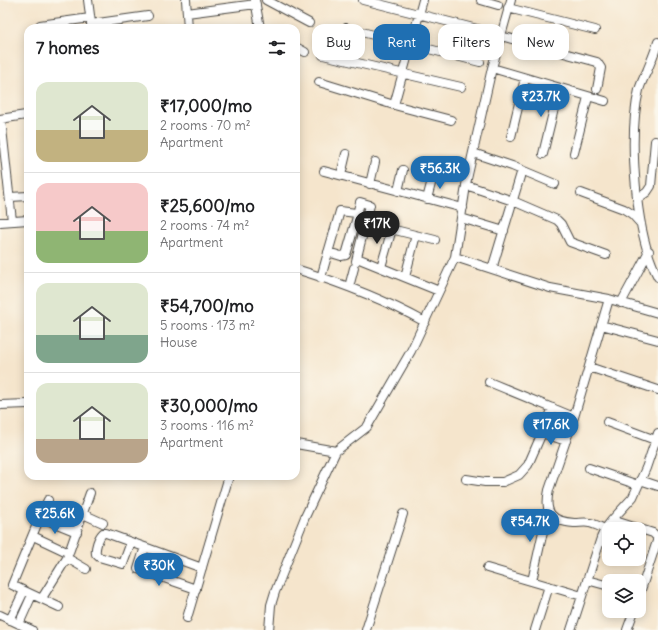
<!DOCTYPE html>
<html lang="en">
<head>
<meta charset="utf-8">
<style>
	:root { --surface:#fff; --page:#f2f2f2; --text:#202124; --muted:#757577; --line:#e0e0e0; --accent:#1f6fb2 }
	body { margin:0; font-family:Delius,sans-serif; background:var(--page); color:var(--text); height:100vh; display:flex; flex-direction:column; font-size:15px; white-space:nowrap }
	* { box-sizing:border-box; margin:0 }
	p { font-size:13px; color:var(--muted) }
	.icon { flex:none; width:22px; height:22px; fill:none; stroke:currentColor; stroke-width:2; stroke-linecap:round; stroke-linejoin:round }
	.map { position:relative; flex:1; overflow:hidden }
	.side { position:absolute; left:24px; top:24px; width:276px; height:456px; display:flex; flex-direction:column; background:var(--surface); border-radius:12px; box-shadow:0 2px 10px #0003 }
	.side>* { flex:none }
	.top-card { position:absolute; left:312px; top:24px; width:286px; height:36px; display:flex; gap:8px }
	.controls { position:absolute; left:602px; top:522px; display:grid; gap:8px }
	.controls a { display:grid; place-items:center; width:44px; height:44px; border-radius:8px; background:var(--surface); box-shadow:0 2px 10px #0003; font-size:20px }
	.price { position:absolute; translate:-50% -34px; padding:0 9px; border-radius:14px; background:var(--accent); color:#fff; font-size:13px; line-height:26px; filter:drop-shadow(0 1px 2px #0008) }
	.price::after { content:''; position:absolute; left:50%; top:24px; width:12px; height:9px; margin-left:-6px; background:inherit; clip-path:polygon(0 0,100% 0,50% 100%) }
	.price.on { background:#222; color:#fff }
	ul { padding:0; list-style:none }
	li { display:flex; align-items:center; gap:12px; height:100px; padding:0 12px }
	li+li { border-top:1px solid var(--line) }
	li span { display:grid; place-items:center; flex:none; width:112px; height:80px; border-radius:12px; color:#555 }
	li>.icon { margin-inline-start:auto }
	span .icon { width:48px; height:48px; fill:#fffc; stroke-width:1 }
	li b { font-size:17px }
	h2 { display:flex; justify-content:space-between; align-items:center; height:48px; padding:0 12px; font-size:17px }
	.pill { padding:0 14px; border-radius:12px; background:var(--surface); box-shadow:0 2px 10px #0003; font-size:14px; line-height:36px }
	.pill.on { background:var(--accent); color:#fff }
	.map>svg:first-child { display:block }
</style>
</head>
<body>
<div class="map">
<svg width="658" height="630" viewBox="0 0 658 630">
	<rect width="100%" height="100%" fill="#fbf7ec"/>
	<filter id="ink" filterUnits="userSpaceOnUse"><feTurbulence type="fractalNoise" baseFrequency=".025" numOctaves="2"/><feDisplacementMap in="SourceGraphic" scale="8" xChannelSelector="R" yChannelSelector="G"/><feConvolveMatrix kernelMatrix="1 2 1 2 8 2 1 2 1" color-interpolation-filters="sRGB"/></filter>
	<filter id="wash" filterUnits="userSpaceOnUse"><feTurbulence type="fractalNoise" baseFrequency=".012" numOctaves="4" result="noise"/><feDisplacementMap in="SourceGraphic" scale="16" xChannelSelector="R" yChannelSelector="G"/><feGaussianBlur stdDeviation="0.9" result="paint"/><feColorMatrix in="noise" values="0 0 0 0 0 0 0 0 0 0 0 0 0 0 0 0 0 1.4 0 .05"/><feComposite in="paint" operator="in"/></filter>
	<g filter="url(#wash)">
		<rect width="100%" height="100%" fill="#f5e5cc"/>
	</g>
	<g filter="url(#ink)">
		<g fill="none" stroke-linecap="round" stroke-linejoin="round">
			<defs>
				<path id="minor" d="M 88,0 L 91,23
					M 186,0 L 188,28
					M 255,0 L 260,28
					M 266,0 L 309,23
					M 363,0 L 489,32
					M 481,0 L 498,5
					M 508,8 L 595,30
					M 187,13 L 256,4
					M 91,24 L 148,16
					M 40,25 L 90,18
					M 346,28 L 480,62
					M 501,36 L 597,62 L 601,68 L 597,89
					M 658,42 C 655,52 651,61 647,71 C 644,77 641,83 639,90 C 628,137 635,235 658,277
					M 296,47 L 305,52
					M 323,55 L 461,87
					M 492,68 L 605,101
					M 319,82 L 394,105 L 451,120
					M 394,105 L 423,0
					M 0,119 L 26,115
					M 1,119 L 12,221
					M 511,137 L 525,78
					M 473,153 L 512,166 L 555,184
					M 574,153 L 588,97
					M 543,154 L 559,88
					M 324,171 L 463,208
					M 341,175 L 346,154
					M 370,184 L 375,162
					M 466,185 L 513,201 L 557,220 L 561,224 L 570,242 L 606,255
					M 398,191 L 403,170
					M 581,193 L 624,209 L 632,214 L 641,224
					M 10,197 L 28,196
					M 427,199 L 433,176
					M 637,199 L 647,192 L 651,186 L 655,141
					M 461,218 L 504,231
					M 0,222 L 28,220
					M 371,224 L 435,240
					M 455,257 L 550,288 L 609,299 L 658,313
					M 362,260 L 439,291
					M 356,261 L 370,205 L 360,202 L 357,215
					M 381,267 L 392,229
					M 296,269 C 341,283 384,299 425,322
					M 492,269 L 522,170
					M 405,277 L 416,235
					M 321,278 C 327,255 334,233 340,211 L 356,213 L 357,217 L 346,255 L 341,256 L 328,252
					M 349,287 L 354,268
					M 621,303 L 649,251
					M 601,325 L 658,340
					M 589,367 L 658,390
					M 489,382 L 574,417
					M 0,405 L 28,404
					M 607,422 L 658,441
					M 542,433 L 566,441
					M 296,444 L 336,451
					M 589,468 L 638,485
					M 466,479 L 485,482 L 503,482 L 519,475 L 528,465 L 553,408
					M 640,480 L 658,486
					M 83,514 L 103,523
					M 40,517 L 48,500
					M 612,520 L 653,533 L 657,537 L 657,541 L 639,596
					M 605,529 C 600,527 595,524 590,523 C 585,522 580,523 574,523 C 551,521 544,513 549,490 L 574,417 L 609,299
					M 33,536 L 69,553
					M 131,542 L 123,564 L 99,557 L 96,554 C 95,548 98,538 103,533 L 106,533 L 202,568
					M 145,547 L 138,569 L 196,589
					M 67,558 L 86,569
					M 487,568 L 582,596
					M 587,580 L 609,586
					M 532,581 L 548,509
					M 42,598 L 67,558 L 90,493
					M 59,607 L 12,585 L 40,517 L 77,532
					M 0,615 L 32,630
					M 187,618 L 229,476
					M 10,620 L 24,591
					M 19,624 L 32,595
					M 269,630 L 271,605 L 275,592 L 305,517 L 336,451 L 367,427 L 411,351 L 455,257 L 467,179 L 492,68 L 511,0
					M 366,630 L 403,514
					M 535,630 L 549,586
					M 571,630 L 601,538 L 605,529 L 612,520 L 633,497 L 646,468 L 658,433
					M 627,630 L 634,611"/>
			</defs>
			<!-- minor casing -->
			<use href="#minor" stroke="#494743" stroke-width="10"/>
			<!-- minor -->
			<use href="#minor" stroke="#fff" stroke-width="8"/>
		</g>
	</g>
</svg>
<div class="controls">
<a><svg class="icon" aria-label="locate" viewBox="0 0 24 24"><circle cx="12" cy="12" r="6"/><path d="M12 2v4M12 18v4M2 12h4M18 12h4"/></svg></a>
<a><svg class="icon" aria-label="layers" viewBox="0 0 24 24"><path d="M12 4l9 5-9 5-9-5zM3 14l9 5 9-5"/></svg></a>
</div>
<b class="price" style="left:541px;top:118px">₹23.7K</b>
<b class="price" style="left:440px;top:190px">₹56.3K</b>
<b class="price on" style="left:377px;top:245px">₹17K</b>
<b class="price" style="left:551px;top:446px">₹17.6K</b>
<b class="price" style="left:55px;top:535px">₹25.6K</b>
<b class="price" style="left:530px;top:543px">₹54.7K</b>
<b class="price" style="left:159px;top:587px">₹30K</b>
<div class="top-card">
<a class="pill">Buy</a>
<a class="pill on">Rent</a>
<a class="pill">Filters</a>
<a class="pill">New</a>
</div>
<section class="side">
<h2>7 homes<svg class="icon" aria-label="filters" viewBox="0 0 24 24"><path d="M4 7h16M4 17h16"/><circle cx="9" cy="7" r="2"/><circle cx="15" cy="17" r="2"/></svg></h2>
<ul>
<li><span style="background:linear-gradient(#dfe7d0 60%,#c2b280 0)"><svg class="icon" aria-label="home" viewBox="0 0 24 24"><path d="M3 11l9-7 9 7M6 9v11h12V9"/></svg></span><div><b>₹17,000/mo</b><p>2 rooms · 70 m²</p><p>Apartment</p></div></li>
<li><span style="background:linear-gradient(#f6c9c9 60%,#8fb573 0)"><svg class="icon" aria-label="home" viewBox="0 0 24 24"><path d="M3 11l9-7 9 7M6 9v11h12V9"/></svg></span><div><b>₹25,600/mo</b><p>2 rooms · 74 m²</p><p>Apartment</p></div></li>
<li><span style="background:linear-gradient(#dfe7d0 65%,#7fa58c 0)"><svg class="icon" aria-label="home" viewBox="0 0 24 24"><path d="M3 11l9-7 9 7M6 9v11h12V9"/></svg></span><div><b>₹54,700/mo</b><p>5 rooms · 173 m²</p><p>House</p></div></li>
<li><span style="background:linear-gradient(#dfe7d0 70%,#b9a48a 0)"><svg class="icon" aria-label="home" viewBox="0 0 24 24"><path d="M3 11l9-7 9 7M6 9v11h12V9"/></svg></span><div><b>₹30,000/mo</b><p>3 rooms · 116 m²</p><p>Apartment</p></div></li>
</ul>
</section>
</div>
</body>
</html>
